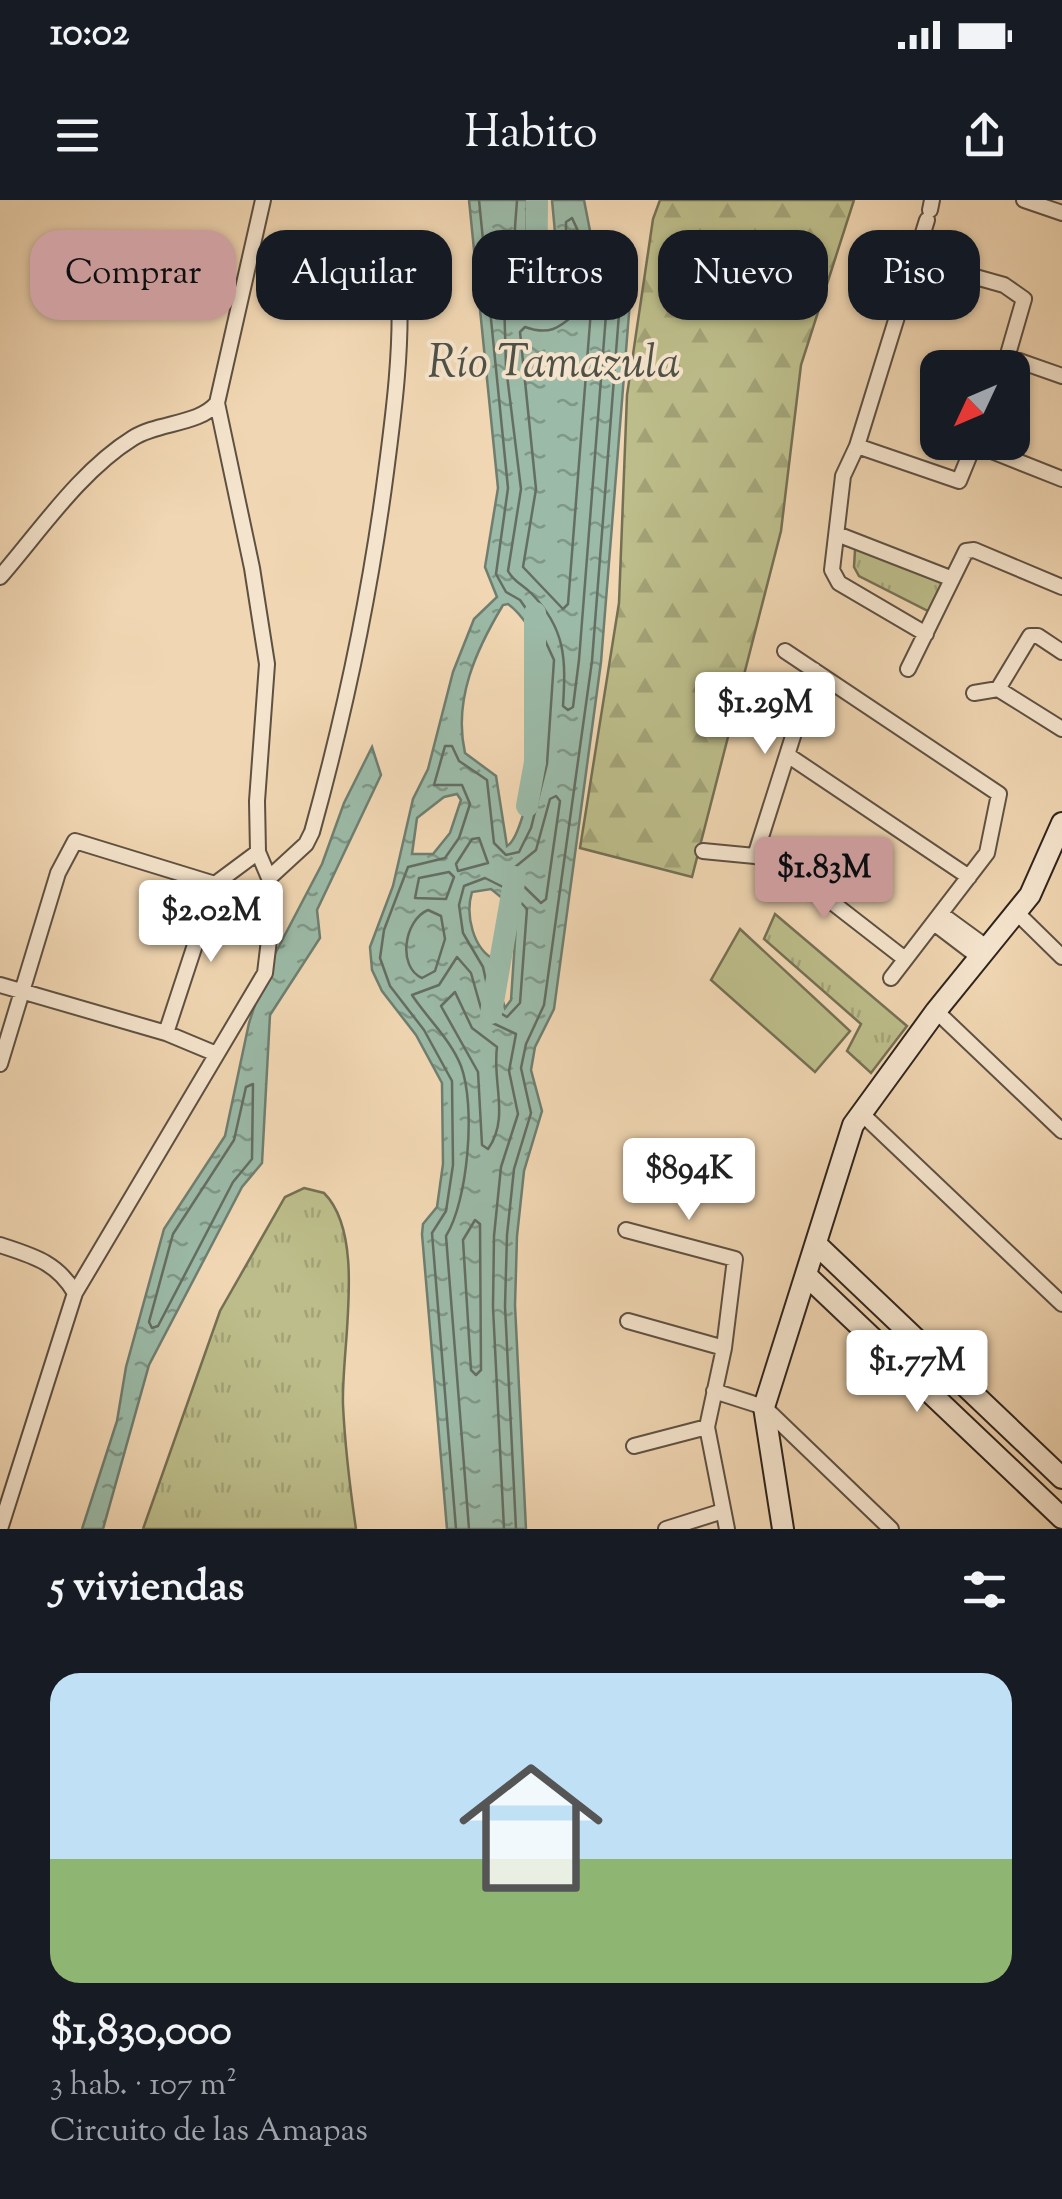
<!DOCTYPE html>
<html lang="es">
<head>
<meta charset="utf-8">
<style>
	:root { --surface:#171b24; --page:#242831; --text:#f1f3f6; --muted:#9ea1a6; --accent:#c59692 }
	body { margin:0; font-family:"Sorts Mill Goudy",serif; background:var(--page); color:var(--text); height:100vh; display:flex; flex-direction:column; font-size:38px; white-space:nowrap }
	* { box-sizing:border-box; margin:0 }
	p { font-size:32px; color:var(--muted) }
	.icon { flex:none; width:55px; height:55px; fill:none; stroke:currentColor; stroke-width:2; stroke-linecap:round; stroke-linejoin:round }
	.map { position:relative; height:1329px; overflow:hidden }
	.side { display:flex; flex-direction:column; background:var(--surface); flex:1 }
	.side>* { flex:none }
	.hud { position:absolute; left:30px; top:30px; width:1002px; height:90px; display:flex; gap:20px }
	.needle { width:65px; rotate:226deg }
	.buttons { position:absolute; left:920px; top:150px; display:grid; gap:20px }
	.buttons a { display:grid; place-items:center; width:110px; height:110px; border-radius:20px; background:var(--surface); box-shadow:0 2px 8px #0004; font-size:50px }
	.price { position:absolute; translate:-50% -85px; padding:0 22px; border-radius:10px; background:#fff; color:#222; font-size:32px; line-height:65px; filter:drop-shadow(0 2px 5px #0008) }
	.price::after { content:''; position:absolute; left:50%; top:60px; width:30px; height:22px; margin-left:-15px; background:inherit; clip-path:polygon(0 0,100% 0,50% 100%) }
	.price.selected { background:var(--accent); color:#111 }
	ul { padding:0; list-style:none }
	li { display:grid; align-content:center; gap:20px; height:530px; padding:0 50px }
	li span { display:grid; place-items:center; height:310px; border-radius:30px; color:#555 }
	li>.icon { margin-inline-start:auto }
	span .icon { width:180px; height:180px; fill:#fffc; stroke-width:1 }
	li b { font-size:42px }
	h2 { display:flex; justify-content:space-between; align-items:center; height:120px; padding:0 50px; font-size:42px }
	.chip { padding:0 35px; border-radius:30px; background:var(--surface); box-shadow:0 2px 8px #0004; font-size:35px; line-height:90px }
	.chip.selected { background:var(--accent); color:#111 }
	.status { display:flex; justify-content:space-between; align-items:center; height:70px; padding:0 50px; background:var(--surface); direction:ltr }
	.status svg { height:28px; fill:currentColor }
	header { display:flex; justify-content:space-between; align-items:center; height:130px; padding:0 50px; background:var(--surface); font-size:45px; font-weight:600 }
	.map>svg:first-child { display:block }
</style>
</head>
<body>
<div class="status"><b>10:02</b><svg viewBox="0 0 49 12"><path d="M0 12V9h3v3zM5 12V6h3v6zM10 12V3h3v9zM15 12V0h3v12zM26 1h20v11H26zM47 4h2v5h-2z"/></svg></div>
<header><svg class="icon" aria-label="menu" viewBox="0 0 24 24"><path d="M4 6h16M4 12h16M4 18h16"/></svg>Habito<svg class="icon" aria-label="share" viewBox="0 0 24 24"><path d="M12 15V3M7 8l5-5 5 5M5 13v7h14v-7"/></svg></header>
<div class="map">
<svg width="1062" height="1329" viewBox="0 0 1062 1329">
	<defs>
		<pattern id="grass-tufts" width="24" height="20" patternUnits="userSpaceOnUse" patternTransform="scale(2.5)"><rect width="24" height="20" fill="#bcbd8a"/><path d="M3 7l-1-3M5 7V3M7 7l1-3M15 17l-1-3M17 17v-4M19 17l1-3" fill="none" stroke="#a2a277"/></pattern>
		<pattern id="forest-firs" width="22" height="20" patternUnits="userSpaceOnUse" patternTransform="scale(2.5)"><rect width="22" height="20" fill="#bcbd8a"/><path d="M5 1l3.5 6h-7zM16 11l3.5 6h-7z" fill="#a2a277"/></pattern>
		<pattern id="water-ripples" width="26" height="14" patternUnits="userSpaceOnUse" patternTransform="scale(2.5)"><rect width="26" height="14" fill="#9bbaa7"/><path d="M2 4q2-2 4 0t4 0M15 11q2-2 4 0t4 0" fill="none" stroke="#7f9787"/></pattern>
	</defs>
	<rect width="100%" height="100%" fill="#f0d6b2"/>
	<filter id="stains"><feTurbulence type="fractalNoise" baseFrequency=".002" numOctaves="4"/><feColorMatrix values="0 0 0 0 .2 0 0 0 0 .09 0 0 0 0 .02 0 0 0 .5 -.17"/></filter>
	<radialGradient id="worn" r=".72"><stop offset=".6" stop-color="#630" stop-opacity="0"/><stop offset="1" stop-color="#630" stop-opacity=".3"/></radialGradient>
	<!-- grass -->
	<path fill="url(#grass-tufts)" stroke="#757054" stroke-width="2.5" d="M 861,346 L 945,376 L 930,412 L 859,376 L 854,367 L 855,350 Z
		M 775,714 L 907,826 L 871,873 L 847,851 L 861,824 L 764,739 Z
		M 304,988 L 324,993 C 367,1036 341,1147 343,1205 C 345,1246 350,1288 356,1329 L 143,1329 L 220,1111 L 285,997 Z"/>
	<!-- forest -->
	<path fill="url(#forest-firs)" stroke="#757054" stroke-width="2.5" d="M 660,0 L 854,0 L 801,165 L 781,331 L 692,677 L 580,648 L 619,403 L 627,195 L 653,19 Z"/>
	<!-- pitch -->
	<path fill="#bcbd8a" stroke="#757054" stroke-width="2.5" d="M 740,729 L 850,831 L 815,872 L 711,780 Z"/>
	<!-- water -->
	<path fill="url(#water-ripples)" stroke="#6f7e70" stroke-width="2.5" fill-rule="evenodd" d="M 469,0 L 527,0 L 526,68 L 544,95 L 557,54 L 552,0 L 584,0 L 592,41 L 603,36 L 632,45 L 623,61 L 630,101 L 601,462 L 554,809 L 535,847 L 531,870 L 542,911 L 524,971 L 517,1036 L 515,1105 L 526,1329 L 447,1329 L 422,1034 L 423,1024 L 437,1007 L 443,964 L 442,883 L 416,835 L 382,791 L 372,770 L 370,747 L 393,686 L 413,599 L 428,569 L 453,472 L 474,419 L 497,397 L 485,367 L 498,288 ZM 508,404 C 522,414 538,439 543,456 C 550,483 529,634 507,646 L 496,576 L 465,553 C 453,500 476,450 503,405 ZM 457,594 L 461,600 L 450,633 L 433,654 L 412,654 L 417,618 L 444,597 ZM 491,689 L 517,710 L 511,800 L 505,808 L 494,774 L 495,760 C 473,749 465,715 472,692 Z
		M 372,547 L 381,575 L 317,710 L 320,738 L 270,815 L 262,963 L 242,987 L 149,1165 L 103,1329 L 82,1329 L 117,1221 L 126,1167 L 164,1029 L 225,936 L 249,823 L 266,771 L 322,664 L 344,603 Z"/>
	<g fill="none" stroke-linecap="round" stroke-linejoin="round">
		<!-- shore -->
		<path stroke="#646e62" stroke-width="2.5" d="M 582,61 L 601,65 L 607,102 L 579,460 L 573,507 L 568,510 L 563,506 C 566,459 566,429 531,393 C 522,384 514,382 508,371 L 521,289 L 506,167 L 504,98 L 510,93 L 532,114 L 554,115 L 568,102 Z
			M 588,104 L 591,110 L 568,404 L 563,409 L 523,367 L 536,289 L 520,132 L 525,127 C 558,139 565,119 588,104 Z
			M 556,596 L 560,601 L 546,699 L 541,703 L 509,672 L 536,650 L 550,599 Z
			M 479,638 L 488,663 L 458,671 L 456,664 L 472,639 Z
			M 449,672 L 454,677 L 446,699 L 415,698 L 419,678 Z
			M 485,678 L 509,690 L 527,709 L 520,803 L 507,817 L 492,808 L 483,767 L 463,733 L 459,705 L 464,686 Z
			M 428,710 L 441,716 L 445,739 L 435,771 L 422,778 C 397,767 404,720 428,710 Z
			M 455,792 L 472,828 L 497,847 C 492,883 510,918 488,949 L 482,945 L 478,872 L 441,806 Z
			M 253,884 L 252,959 L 233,982 L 158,1126 L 152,1128 L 149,1122 L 173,1034 L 234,940 L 246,887 Z
			M 475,1020 L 480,1024 L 481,1170 L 476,1175 L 471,1170 L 463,1040 Z
			M 456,1329 L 432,1033 L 446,1011 L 453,965 L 452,881 L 424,830 L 390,786 L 380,758 L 384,730 L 408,667 L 445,658 L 459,638 L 470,604 L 462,585 L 434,585 L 445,546 L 452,546 L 459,561 L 487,580 L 494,643 L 506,655 L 519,652 L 531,628 L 547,564 L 554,460 L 539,427 L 520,400 L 506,392 L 496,374 L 508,288 L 479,0
			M 469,1329 L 446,1036 C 468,1001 476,906 461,866 C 451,840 427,818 412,795 L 439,785 L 457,757 L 471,773 L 484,819 L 516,834 L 509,871 L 518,914 L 501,967 L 494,1036 L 493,1107 L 504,1329
			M 516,1329 L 505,1106 L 507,1035 L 514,969 L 531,913 L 521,868 L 526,844 L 544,805 L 592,461 L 620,101 L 614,51 L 586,48 L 572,18 L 566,22 L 566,56 L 556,98 L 542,104 C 505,82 515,36 517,0"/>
		<!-- river -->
		<path stroke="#9bbaa7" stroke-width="22" d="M 536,116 L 537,0
			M 527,606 L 535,562 L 535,413
			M 491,813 L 515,677"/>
		<defs>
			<path id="street" d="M 1024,0 L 1062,13
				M 930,10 L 932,0
				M 915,60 L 1004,85 L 1024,99 L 1004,168
				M 1008,157 L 1062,176
				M 974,244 L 1062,279
				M 857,246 L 959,281 L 975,242
				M 837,334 L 950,378
				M 0,377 C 40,331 80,271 133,238 C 158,222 199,225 217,203
				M 926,434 L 839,383 L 832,370 L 843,276 L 857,246 L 927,20
				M 785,451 L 999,594 L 987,653 L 891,778
				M 908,469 L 966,351 L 974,350 L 1062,387
				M 998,489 L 1030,436 L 1038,436 L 1062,452
				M 974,493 L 998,489 L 1062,529
				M 789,556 L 969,677
				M 703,651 L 755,656 L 784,665 L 905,759
				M 755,656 L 814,470
				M 269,678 L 306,644 L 312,632 C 345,513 370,395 386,272 C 394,211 402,149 399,88
				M 1017,713 L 1062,757
				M 941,714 L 989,749
				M 934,723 L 980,758
				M 0,785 L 166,833 L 214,853
				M 936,811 L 1062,931
				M 166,833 L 215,684 L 258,652
				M 0,864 L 58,673 L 75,641 L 215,684
				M 860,912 L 1062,1104
				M 626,1030 L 735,1059 L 724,1148 L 707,1227 L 727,1329
				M 0,1045 C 33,1056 57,1062 75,1093
				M 628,1121 L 724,1148
				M 714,1191 L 764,1207 L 891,1329
				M 634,1246 L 707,1227
				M 0,1329 L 75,1093 L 265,773 L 272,715 L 269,678 L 258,652 L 257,601 L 267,464 L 252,368 L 217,203 L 263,0
				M 666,1329 L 723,1311"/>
			<path id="secondary" d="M 816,1044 L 1062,1278
				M 806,1075 L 1062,1318
				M 783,1329 L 764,1207 L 853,925 L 936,811 L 1030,695 L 1062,623"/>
		</defs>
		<!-- street casing -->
		<use href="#street" stroke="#5e5042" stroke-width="18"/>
		<!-- secondary casing -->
		<use href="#secondary" stroke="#2e231d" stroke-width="24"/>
		<!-- street -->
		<use href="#street" stroke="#f5e4cd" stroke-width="14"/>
		<!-- secondary -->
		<use href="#secondary" stroke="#f5e4cd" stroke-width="20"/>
	</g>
	<g text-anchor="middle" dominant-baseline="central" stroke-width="8" stroke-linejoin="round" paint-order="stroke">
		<!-- water labels -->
		<g font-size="45" font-style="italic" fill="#4f5046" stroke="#f5e4cd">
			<text x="554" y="165">Río Tamazula</text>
		</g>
	</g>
	<rect width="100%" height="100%" filter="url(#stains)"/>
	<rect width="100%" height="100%" fill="url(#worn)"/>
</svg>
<div class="buttons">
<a><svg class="needle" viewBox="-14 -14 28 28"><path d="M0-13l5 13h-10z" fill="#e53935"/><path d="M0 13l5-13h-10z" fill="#9ea1a6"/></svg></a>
</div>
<b class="price" style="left:765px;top:557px">$1.29M</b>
<b class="price selected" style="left:824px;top:722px">$1.83M</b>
<b class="price" style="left:211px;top:765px">$2.02M</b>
<b class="price" style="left:689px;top:1023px">$894K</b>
<b class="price" style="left:917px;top:1215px">$1.77M</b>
<div class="hud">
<a class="chip selected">Comprar</a>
<a class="chip">Alquilar</a>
<a class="chip">Filtros</a>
<a class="chip">Nuevo</a>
<a class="chip">Piso</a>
</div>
</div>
<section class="side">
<h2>5 viviendas<svg class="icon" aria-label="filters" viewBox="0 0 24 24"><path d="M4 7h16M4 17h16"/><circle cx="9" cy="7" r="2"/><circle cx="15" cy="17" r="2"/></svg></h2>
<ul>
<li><span style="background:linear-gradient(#bfe0f5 60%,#8fb573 0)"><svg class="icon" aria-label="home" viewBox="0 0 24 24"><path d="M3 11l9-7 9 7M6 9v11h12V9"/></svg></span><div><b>$1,830,000</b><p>3 hab. · 107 m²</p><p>Circuito de las Amapas</p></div></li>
</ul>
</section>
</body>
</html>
